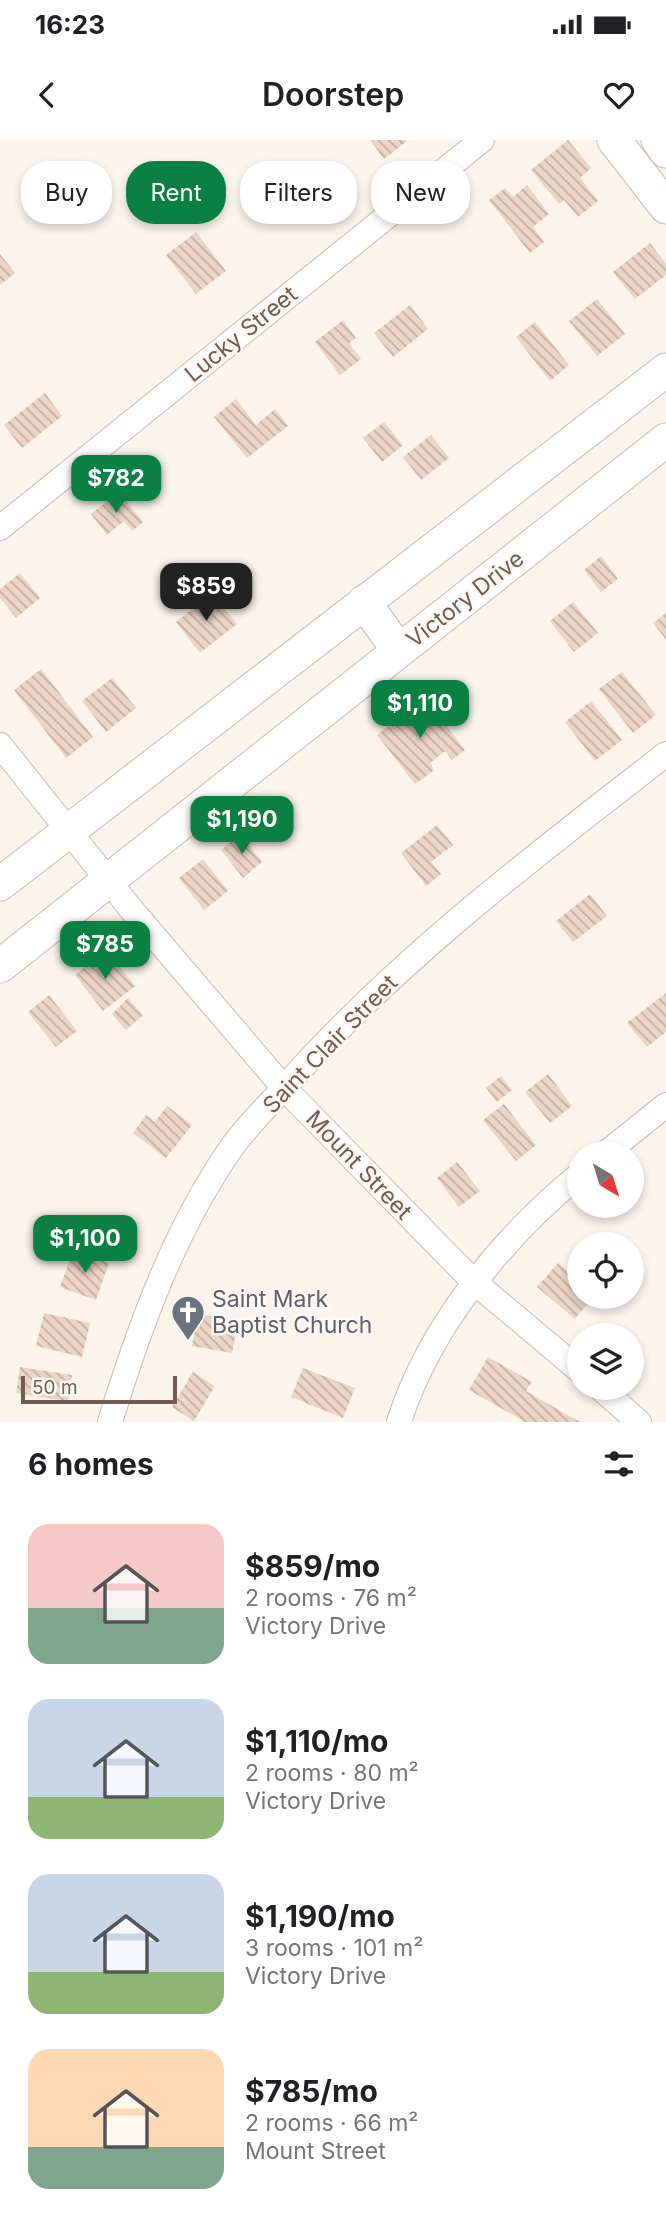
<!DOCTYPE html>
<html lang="en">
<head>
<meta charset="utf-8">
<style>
	:root { --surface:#fff; --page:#f2f2f2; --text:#202124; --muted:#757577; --accent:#0b8043 }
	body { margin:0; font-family:Inter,sans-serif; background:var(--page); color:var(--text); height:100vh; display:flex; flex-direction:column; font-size:26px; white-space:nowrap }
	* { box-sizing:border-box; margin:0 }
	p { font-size:23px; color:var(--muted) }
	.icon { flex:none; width:38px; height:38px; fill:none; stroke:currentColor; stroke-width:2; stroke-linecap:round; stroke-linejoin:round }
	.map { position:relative; height:1282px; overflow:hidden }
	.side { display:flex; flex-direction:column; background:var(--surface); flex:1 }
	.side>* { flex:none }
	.banner { position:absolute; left:21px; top:21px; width:625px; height:63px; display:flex; gap:14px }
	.needle { width:46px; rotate:142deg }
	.fabs { position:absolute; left:567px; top:1001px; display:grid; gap:14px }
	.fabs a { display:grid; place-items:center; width:77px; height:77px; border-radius:50%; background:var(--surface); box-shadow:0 4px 10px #0003; font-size:35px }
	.scale { position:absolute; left:21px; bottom:18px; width:156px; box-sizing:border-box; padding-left:7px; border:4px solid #735b51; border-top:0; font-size:19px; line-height:24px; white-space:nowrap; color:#735b51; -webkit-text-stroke:5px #fdf8f1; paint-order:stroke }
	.price { position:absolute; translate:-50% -60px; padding:0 16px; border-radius:14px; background:var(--accent); color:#fff; font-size:23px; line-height:46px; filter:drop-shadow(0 2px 4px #0008) }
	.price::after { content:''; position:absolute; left:50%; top:42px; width:21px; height:16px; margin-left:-10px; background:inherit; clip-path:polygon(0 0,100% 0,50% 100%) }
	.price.active { background:#222; color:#fff }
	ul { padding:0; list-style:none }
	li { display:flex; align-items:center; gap:21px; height:175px; padding:0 28px }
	li span { display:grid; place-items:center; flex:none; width:196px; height:140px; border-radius:21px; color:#555 }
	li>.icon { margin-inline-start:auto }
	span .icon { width:84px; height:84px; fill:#fffc; stroke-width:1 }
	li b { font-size:30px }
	h2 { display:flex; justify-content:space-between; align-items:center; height:84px; padding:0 28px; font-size:30px }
	.pill { padding:0 24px; border-radius:28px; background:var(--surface); box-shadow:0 4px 10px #0003; font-size:24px; line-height:63px }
	.pill.active { background:var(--accent); color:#fff }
	.status { display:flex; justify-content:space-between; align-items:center; height:49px; padding:0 35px; background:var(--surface); direction:ltr }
	.status svg { height:19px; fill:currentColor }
	header { display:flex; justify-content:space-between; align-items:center; height:91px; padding:0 28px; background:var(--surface); font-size:32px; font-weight:600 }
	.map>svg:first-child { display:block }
</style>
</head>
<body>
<div class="status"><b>16:23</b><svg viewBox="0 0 49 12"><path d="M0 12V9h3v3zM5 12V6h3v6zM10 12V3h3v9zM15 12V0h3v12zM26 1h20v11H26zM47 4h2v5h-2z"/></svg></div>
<header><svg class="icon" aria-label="back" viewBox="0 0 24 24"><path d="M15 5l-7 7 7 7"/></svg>Doorstep<svg class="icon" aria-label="heart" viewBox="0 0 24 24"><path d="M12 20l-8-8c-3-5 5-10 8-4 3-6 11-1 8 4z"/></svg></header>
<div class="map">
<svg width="666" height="1282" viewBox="0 0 666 1282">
	<defs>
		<pattern id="building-back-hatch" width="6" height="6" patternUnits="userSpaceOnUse" patternTransform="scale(1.75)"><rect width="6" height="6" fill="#ecd4c6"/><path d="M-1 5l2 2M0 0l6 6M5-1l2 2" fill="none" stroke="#c4afa3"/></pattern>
	</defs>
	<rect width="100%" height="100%" fill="#faf4eb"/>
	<!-- building -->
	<path fill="url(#building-back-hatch)" d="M 370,0 L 405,0 L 406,2 L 384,19 Z
		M 568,0 L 591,28 L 580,38 L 598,61 L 578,77 L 564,60 L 559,64 L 531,30 Z
		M 527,45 L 549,74 L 533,87 L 544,102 L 530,113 L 489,60 L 505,48 L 513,57 Z
		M 196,92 L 226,131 L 196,154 L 166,115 Z
		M 650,103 L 666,124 L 666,135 L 635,159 L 613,132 Z
		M 0,114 L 15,133 L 0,145 Z
		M 597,159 L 625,194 L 597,216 L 569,181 Z
		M 410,165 L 428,189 L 393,217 L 374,193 Z
		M 343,180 L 356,198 L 349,203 L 361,219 L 340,235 L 315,202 Z
		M 535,182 L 569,225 L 550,241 L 516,197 Z
		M 45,253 L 62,276 L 22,308 L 4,285 Z
		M 236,259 L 256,285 L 275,269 L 288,286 L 247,318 L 214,277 Z
		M 384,282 L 403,305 L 382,322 L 363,298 Z
		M 431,295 L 449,318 L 421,340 L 403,317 Z
		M 119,352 L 143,382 L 132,391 L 124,381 L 107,395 L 91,374 Z
		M 601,416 L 618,439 L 601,452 L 584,430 Z
		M 20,433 L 40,458 L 16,478 L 0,458 L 0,449 Z
		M 212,453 L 237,484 L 200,513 L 176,482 Z
		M 573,462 L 598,493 L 574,512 L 550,481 Z
		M 666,473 L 666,500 L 653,483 Z
		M 41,529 L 93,597 L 66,618 L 14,550 Z
		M 622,532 L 656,575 L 633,593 L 599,549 Z
		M 112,538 L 136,568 L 106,592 L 82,561 Z
		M 425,558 L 465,610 L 452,620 L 445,611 L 430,623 L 434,630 L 415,644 L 377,595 Z
		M 591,561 L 622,600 L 595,621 L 565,582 Z
		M 437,685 L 453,705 L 431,722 L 441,734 L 426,746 L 401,713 Z
		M 240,694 L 262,722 L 243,738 L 221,710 Z
		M 203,719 L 228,751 L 204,770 L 179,738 Z
		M 590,754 L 607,776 L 573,802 L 556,781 Z
		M 107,810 L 135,846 L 103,871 L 75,835 Z
		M 666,853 L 666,892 L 647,907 L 627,883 Z
		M 49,855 L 77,891 L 56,907 L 28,872 Z
		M 128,858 L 143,875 L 126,890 L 112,874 Z
		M 548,934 L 572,966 L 550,983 L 525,952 Z
		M 501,936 L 512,950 L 497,962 L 486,948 Z
		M 504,964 L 536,1005 L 516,1021 L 483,980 Z
		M 167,966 L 192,985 L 166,1018 L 133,993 L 146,975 L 155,982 Z
		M 457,1022 L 480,1051 L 459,1067 L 437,1038 Z
		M 73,1111 L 109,1123 L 96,1160 L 60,1147 Z
		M 558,1123 L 579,1141 L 579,1157 L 593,1157 L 575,1179 L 537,1147 Z
		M 44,1173 L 90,1183 L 82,1217 L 36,1206 Z
		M 198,1174 L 238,1181 L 232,1213 L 192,1206 Z
		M 488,1217 L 532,1242 L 526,1251 L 580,1282 L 525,1282 L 469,1250 Z
		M 20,1227 L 72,1235 L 68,1261 L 16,1253 Z
		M 303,1228 L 355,1248 L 343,1278 L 291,1257 Z
		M 193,1232 L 215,1246 L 194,1281 L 172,1267 Z"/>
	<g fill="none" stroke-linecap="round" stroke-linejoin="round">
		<defs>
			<path id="street" d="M 0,388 L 482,0
				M 0,605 L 131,769 L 284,948 L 473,1141 L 579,1230
				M 606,1013 L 666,965
				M 600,1248 L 639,1282
				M 110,1282 C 139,1188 175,1088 232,1007 C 249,983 272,962 291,940 C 402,816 536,715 666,614
				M 399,1282 C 429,1187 503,1097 579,1035"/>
			<path id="secondary" d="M 614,0 L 666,67
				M 658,0 L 666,11
				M 364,462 L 399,511
				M 0,744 L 666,230
				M 0,826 L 666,300"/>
		</defs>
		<!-- street casing -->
		<use href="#street" stroke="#ccbcb2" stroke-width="26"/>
		<!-- secondary casing -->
		<use href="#secondary" stroke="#cebcb0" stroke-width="35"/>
		<!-- street -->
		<use href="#street" stroke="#fff" stroke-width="24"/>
		<!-- secondary -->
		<use href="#secondary" stroke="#fff" stroke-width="33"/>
	</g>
	<!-- icons -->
	<defs>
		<symbol id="church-pin" viewBox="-11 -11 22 30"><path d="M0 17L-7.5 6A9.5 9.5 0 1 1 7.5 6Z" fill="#6b7280" stroke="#fdf8f1"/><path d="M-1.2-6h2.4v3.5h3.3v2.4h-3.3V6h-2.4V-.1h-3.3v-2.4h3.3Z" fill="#fff"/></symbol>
	</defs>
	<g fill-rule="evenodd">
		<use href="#church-pin" x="169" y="1153" width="38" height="52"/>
	</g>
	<g text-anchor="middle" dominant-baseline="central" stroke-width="5" stroke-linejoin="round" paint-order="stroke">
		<!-- street labels -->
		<g font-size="23" fill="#735b51" stroke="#fdf8f1">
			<text transform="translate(241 194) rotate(-39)">Lucky Street</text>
			<text transform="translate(465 459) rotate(-38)">Victory Drive</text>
			<text transform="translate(330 904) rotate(-46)">Saint Clair Street</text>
			<text transform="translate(359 1025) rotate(46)">Mount Street</text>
		</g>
		<!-- worship labels -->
		<g font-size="23" fill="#5b616d" stroke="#fdf8f1" text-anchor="start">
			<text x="212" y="1159">Saint Mark<tspan x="212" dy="26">Baptist Church</tspan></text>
		</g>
	</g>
</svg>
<div class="fabs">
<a><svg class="needle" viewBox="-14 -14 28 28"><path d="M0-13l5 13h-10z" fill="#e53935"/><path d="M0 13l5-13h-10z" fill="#757577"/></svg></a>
<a><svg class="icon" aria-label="locate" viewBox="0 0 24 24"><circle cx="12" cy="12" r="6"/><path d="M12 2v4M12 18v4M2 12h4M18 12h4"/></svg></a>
<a><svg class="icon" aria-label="layers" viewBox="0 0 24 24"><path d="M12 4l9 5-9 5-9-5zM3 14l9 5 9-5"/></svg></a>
</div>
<div class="scale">50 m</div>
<b class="price" style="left:116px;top:375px">$782</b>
<b class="price active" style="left:206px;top:483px">$859</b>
<b class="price" style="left:420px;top:600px">$1,110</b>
<b class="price" style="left:242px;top:716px">$1,190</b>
<b class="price" style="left:105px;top:841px">$785</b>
<b class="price" style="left:85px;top:1135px">$1,100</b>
<div class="banner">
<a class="pill">Buy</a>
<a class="pill active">Rent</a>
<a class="pill">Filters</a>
<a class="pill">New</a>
</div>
</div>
<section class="side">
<h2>6 homes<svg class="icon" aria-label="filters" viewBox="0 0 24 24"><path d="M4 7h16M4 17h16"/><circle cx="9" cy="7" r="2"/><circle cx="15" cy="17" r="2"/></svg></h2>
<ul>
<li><span style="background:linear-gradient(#f6c9c9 60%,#7fa58c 0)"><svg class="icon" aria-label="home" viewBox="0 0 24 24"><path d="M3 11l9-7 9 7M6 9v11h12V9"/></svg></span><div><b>$859/mo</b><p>2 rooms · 76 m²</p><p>Victory Drive</p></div></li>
<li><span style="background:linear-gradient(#c9d6e8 70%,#8fb573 0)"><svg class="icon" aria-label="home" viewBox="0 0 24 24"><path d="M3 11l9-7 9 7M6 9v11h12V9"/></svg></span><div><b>$1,110/mo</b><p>2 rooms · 80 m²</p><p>Victory Drive</p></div></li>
<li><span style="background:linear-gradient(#c9d6e8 70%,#8fb573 0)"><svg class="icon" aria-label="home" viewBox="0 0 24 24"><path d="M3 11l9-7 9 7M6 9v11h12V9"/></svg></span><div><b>$1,190/mo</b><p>3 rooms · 101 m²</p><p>Victory Drive</p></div></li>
<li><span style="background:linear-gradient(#ffd9b3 70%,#7fa58c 0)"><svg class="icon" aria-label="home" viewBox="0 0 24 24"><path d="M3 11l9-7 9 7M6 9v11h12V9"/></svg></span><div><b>$785/mo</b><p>2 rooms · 66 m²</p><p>Mount Street</p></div></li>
</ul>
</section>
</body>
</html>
